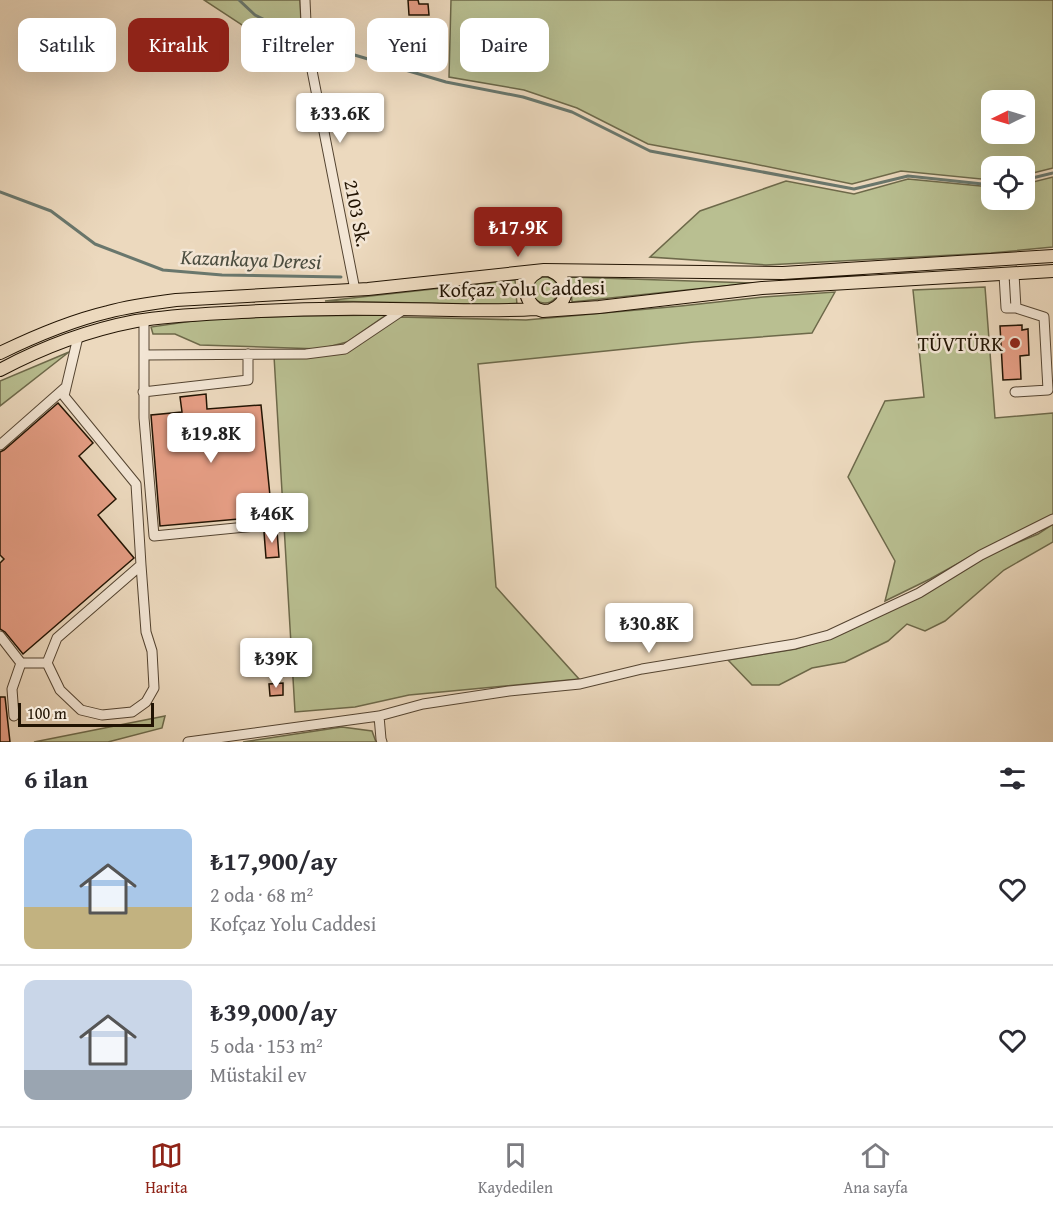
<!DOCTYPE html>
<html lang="tr">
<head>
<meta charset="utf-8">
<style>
	:root { --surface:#fff; --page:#f2f2f3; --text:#2b2b33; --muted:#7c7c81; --line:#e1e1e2; --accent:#8f2418 }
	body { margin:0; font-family:"Gentium Book Plus",serif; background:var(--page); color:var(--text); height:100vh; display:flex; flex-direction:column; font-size:22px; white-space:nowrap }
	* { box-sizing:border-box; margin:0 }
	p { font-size:20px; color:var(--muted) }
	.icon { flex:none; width:33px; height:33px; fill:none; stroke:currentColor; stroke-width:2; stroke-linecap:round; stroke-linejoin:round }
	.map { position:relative; height:742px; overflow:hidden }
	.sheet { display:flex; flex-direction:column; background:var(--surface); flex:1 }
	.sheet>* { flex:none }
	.hud { position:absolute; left:18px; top:18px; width:600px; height:54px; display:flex; gap:12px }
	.needle { width:39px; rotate:265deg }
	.tools { position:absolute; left:981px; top:90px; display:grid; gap:12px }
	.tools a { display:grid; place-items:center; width:54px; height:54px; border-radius:12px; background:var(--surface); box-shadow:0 6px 24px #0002; font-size:30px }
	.scale { position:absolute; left:18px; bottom:15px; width:136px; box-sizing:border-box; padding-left:6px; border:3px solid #211302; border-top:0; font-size:16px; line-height:21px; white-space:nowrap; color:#211302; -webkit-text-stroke:4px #f3e6d5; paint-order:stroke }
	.price { position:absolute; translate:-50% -51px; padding:0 14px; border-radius:6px; background:#fff; color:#222; font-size:20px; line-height:39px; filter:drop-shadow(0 2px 3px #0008) }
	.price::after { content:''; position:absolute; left:50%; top:36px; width:18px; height:14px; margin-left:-9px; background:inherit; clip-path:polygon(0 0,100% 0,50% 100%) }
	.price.on { background:var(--accent); color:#fff }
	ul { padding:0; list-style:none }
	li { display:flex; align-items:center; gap:18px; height:150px; padding:0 24px }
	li+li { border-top:2px solid var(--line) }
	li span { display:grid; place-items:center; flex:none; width:168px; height:120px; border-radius:12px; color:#555 }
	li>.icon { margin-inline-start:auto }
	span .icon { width:72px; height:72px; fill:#fffc; stroke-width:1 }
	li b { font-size:26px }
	h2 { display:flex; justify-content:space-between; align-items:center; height:72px; padding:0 24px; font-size:26px }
	.pill { padding:0 21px; border-radius:12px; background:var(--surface); box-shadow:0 6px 24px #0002; font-size:21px; line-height:54px }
	.pill.on { background:var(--accent); color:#fff }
	.tab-bar { display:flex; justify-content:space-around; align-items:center; height:84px; border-top:2px solid var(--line); background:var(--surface); font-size:16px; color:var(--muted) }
	.tab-bar a { display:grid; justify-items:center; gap:3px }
	.tab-bar .on { color:var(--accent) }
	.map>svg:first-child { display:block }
</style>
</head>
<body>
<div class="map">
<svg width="1053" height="742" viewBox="0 0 1053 742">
	<rect width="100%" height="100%" fill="#ecd9be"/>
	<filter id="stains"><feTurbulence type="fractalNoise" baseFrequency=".00333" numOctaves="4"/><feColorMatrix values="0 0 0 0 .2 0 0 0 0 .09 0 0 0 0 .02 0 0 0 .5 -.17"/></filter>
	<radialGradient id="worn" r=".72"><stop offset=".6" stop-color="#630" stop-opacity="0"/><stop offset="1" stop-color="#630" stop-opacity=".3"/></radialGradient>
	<!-- green -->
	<path fill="#b9bf91" stroke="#6d694a" stroke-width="1.5" fill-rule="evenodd" d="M 204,0 L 300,0 L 302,46 L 306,67 Z
		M 451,0 L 1053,0 L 1053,168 L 1025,175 L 1024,166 L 992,166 L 991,180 L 901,171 L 852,184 L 745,162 L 648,144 L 577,108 L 524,90 L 449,77 ZM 992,100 L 1024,100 L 1024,134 L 992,134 Z
		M 1053,177 L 1053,247 L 991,253 L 766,265 L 650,257 L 700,211 L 786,181 L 854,194 L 908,179 L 991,187 L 992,200 L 1024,200 L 1025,184 Z
		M532 290a13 13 0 1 1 26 0a13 13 0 1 1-26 0Z
		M 570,277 L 753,283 L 572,302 Z
		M 515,280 L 517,305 L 325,301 Z
		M 985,287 L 995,418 L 1053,413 L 1053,516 L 979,552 L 930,579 L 885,601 L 895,561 L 848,477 L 885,401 L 924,397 L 913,290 Z
		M 835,292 L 812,333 L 694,342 L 478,364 L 496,587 L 579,679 L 409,695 L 355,707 L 295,712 L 274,356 L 346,351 L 398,317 L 526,320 L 681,306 L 763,297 Z
		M 386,315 L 347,342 L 320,349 L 200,345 L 175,334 L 153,334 L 151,327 L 206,319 L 300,316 Z
		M 69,352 L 0,406 L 0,381 Z
		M 1053,524 L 1053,542 L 1004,570 L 945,621 L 925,631 L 907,624 L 888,641 L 845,662 L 812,668 L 779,685 L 752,685 L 728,660 L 796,649 L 831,638 L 983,557 L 1038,534 Z
		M 165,716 L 162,728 L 108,742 L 34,742 Z
		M 342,727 L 372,731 L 376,742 L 243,742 Z"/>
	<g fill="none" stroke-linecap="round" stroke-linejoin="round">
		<!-- stream -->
		<path stroke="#69776d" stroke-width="3" d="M 239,0 L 255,15 L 297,36
			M 324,46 L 446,82 L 523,97 L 572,112 L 650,151 L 854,189 L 908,176 L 992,185
			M 1024,180 L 1053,173
			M 0,192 L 51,211 L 95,244 L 163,270 L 222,275 L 341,277"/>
	</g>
	<!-- building -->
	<path fill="#e69e85" stroke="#211302" stroke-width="1.5" d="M 408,0 L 418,0 L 419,4 L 428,4 L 429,15 L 409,15 Z
		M 1022,325 L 1022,330 L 1028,329 L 1029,355 L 1020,356 L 1021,379 L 1003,380 L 1000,326 Z
		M 206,394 L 207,409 L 261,405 L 272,516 L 160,526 L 151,415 L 182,412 L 180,397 Z
		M 58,403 L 93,443 L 79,456 L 116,499 L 98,515 L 134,558 L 23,654 L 5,632 L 0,629 L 0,563 L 4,559 L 0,555 L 0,452 L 4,450 Z
		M 277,531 L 279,557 L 266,558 L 264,532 Z
		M 283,683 L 283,695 L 270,696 L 269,684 Z
		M 0,697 L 5,697 L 10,742 L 0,742 Z"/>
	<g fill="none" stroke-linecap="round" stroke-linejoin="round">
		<defs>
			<path id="minor" d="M 305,0 L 307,45 L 355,290
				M 1004,275 L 1006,308 L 1016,308 L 1014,274
				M 144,320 L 144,418 L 154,536 L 267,525
				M 145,355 L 306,354 L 345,349 L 403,310
				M 143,392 L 248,380 L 248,354
				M 1015,392 L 1048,390 L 1044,317 L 1016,308
				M 0,445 L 66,387
				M 0,636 L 21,663 L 47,663 L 57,638 L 141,565 L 136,484 L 64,396 L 78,337
				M 47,663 L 60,690 L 81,710 L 102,715 L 132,712 L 146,702 L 154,688 L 152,651 L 146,632 L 141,565
				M 14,716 L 12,689 L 21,663
				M 379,716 L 381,739 L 382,742
				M 188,742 L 379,716 L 423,704 L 509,691 L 580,684 L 642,669 L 795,644 L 829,635 L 919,593 L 981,555 L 1053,519"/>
			<path id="major" d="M 551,271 C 570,279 571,301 551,310
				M 537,309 C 522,298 522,281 538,272
				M 0,353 C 35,336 70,321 108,312 C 130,306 153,303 176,300 L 368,289 L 544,270 L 783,273 L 1053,256
				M 0,370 C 43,347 89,330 136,321 C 171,315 206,314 241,312 C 291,309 341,308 391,309 C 439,309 488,312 537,309 L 543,311 L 599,307 L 762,288 L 1053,271"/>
		</defs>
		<!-- minor casing -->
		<use href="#minor" stroke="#544431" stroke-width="11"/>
		<!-- major casing -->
		<use href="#major" stroke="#211302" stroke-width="14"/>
		<!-- minor -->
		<use href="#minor" stroke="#f3e6d5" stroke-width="9"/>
		<!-- major -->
		<use href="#major" stroke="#ecd9be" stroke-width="12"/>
	</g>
	<!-- markers -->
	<circle fill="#8f2418" stroke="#f3e6d5" stroke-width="2" cx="1015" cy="343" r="6"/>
	<g text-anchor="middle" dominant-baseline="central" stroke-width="5" stroke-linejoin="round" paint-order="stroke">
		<!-- street labels -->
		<g font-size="20" fill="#211302" stroke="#f3e6d5">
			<text transform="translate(358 213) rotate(79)">2103 Sk.</text>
			<text transform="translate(522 288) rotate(-1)">Kofçaz Yolu Caddesi</text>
		</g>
		<!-- poi labels -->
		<g font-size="20" fill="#211302" stroke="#f3e6d5" text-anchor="end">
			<text x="1003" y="343">TÜVTÜRK</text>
		</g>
		<!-- water labels -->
		<g font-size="21" font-style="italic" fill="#4b4d40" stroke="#f3e6d5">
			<text transform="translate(251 259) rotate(2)">Kazankaya Deresi</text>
		</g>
	</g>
	<rect width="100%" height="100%" filter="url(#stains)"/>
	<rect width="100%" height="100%" fill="url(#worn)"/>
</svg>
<div class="tools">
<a><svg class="needle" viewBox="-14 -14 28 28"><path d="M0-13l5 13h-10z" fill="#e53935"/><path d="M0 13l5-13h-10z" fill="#7c7c81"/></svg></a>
<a><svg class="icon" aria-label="locate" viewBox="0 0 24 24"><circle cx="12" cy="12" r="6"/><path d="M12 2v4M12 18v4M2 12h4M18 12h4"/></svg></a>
</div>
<div class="scale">100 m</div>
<b class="price" style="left:340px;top:144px">₺33.6K</b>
<b class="price on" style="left:518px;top:258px">₺17.9K</b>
<b class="price" style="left:211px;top:464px">₺19.8K</b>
<b class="price" style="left:272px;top:544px">₺46K</b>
<b class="price" style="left:649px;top:654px">₺30.8K</b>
<b class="price" style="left:276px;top:689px">₺39K</b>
<div class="hud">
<a class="pill">Satılık</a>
<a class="pill on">Kiralık</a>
<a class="pill">Filtreler</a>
<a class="pill">Yeni</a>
<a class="pill">Daire</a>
</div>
</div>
<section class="sheet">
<h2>6 ilan<svg class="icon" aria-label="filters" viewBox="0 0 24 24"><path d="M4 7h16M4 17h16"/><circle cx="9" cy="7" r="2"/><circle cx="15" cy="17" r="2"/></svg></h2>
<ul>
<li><span style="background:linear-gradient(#a9c7e8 65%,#c2b280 0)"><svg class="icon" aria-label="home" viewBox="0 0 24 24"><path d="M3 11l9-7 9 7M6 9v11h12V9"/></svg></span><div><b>₺17,900/ay</b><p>2 oda · 68 m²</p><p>Kofçaz Yolu Caddesi</p></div><svg class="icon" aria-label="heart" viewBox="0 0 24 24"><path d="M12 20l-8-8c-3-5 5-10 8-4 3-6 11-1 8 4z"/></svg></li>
<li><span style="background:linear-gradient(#c9d6e8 75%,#9aa5b1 0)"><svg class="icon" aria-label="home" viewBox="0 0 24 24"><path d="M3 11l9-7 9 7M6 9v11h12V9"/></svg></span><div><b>₺39,000/ay</b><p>5 oda · 153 m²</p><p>Müstakil ev</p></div><svg class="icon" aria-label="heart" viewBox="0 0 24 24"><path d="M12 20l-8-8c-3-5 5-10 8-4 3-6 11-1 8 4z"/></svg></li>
</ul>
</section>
<nav class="tab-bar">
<a class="on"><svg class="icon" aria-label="map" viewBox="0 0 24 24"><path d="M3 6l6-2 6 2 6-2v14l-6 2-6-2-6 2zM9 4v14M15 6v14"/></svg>Harita</a>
<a><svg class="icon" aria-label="saved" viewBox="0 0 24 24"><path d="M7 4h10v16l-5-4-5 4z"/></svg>Kaydedilen</a>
<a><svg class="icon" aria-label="home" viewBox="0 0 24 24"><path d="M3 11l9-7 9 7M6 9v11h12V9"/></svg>Ana sayfa</a>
</nav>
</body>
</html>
